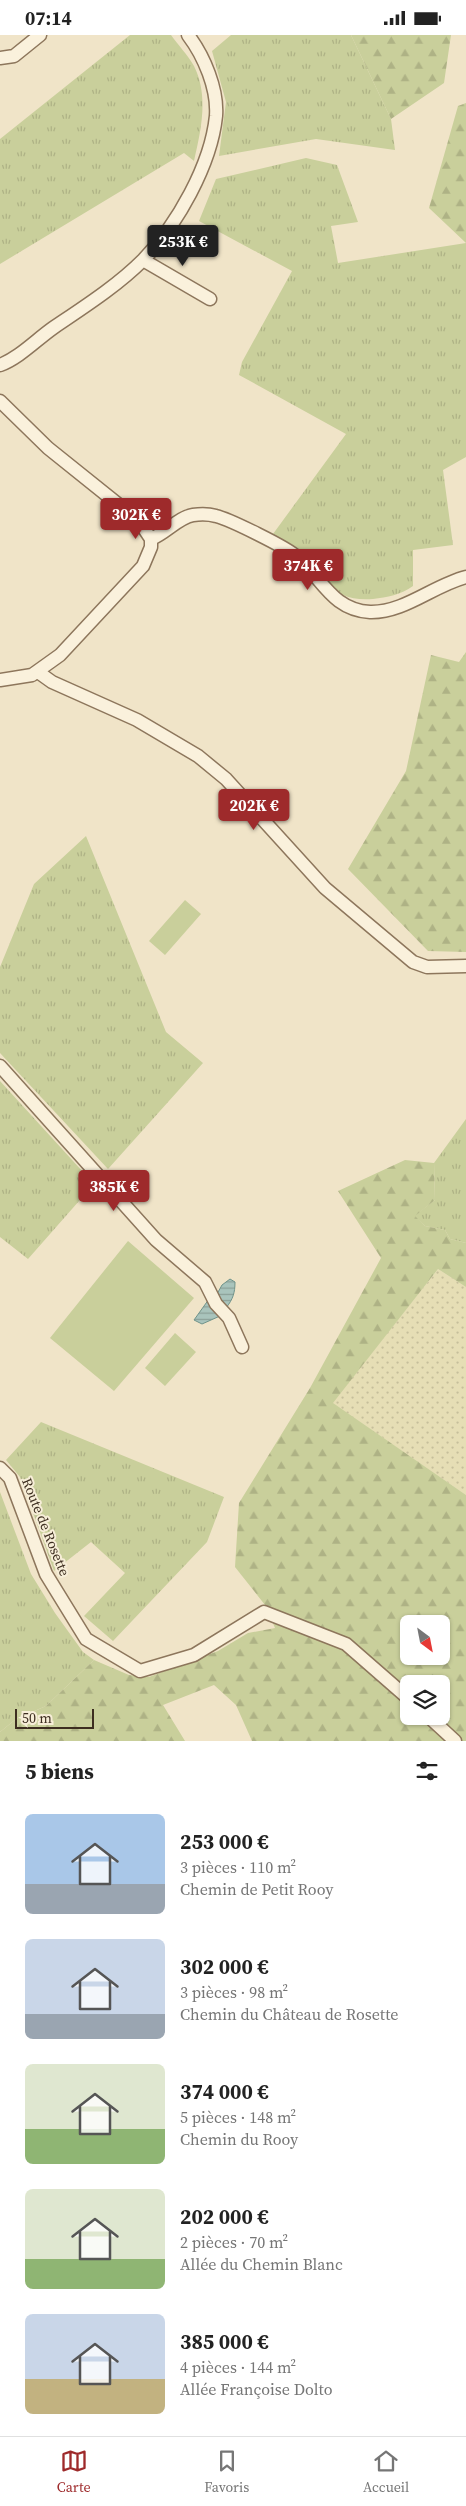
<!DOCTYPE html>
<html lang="fr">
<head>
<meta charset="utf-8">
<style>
	:root { --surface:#fff; --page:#f2f2f2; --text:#222; --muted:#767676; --line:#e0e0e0; --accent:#9e2a2b }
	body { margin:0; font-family:"Source Serif 4",serif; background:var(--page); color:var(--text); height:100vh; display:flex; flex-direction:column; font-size:19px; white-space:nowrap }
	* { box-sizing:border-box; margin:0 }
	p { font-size:16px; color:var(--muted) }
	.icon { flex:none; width:28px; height:28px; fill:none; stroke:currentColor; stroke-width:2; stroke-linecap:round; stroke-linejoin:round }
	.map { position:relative; height:1706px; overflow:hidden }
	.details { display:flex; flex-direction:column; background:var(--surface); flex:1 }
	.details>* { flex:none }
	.needle { width:32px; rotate:148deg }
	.buttons { position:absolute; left:400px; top:1580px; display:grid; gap:10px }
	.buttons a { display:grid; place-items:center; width:50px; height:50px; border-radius:8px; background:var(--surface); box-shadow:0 1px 4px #0004; font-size:25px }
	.scale { position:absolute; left:15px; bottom:12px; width:79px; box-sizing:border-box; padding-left:5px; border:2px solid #3d2e20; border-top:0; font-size:14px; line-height:18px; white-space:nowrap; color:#3d2e20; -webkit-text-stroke:4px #f7eed8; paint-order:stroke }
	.price { position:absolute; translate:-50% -42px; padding:0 11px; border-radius:5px; background:var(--accent); color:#fff; font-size:16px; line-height:32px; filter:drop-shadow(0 1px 2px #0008) }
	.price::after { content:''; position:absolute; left:50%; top:30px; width:15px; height:11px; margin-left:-8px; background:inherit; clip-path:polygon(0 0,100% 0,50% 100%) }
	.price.current { background:#222; color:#fff }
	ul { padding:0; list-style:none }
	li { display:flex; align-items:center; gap:15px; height:125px; padding:0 25px }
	li span { display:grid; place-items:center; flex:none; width:140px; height:100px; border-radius:8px; color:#555 }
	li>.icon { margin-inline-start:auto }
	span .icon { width:60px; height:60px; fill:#fffc; stroke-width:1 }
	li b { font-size:21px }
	h2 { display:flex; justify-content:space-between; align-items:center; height:60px; padding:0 25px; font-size:21px }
	.status { display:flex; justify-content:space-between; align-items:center; height:35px; padding:0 25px; background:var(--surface); direction:ltr }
	.status svg { height:14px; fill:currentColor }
	.dock { display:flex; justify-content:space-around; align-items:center; height:70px; border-top:1px solid var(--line); background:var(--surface); font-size:14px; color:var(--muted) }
	.dock a { display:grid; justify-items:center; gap:2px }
	.dock .current { color:var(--accent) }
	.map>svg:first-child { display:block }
</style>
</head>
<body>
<div class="status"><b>07:14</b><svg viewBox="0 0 49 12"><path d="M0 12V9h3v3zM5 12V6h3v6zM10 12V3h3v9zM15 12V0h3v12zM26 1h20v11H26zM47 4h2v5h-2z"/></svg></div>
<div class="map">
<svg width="466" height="1706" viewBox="0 0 466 1706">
	<defs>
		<pattern id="farmland-dots" width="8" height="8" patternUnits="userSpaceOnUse" patternTransform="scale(1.25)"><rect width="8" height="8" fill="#e6deb5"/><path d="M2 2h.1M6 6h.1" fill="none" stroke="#c6bf9b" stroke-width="1.8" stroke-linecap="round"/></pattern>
		<pattern id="grass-tufts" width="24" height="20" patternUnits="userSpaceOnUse" patternTransform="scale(1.25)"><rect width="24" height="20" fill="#c9cf9b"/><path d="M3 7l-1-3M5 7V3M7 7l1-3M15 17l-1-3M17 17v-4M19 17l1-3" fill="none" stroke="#aeb285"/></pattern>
		<pattern id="forest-firs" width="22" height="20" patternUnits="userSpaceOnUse" patternTransform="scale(1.25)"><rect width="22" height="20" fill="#c9cf9b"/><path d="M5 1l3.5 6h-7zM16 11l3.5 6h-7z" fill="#aeb285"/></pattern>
		<pattern id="water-rules" width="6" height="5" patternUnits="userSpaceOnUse" patternTransform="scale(1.25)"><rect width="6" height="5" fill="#a9c4bc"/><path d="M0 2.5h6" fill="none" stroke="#8ba098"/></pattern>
	</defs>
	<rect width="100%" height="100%" fill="#f0e4c8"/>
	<!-- farmland -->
	<path fill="url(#farmland-dots)" d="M 438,1234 L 466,1252 L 466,1460 L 332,1368 Z"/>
	<!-- grass -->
	<path fill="url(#grass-tufts)" d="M 130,0 L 171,0 C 178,10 188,20 194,31 C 209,61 201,95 194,126 L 184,118 L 0,229 L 0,104 Z
		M 231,0 L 351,0 L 391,84 L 395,115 L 316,104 L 219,121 L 226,67 L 212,16 Z
		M 306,123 L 337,130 L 358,187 L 331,191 L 338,228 L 466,208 L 466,422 L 443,435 L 453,510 L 413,515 L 413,551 C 401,560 387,562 373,564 C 329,567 329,543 303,517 C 295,510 282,505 273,499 L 346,399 L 239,340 L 242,327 L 292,236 L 199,186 L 216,144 Z
		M 86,801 L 166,997 L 203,1028 L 108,1134 L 0,1018 L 0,932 L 34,849 Z
		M 0,1046 L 94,1149 L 28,1224 L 0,1202 Z
		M 466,1084 L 466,1208 L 450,1204 L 445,1195 L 425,1191 L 414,1181 L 435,1165 L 434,1128 Z
		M 41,1387 L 224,1462 L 207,1507 L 113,1606 L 84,1581 L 125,1538 L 91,1507 L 54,1536 L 20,1442 L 6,1425 Z
		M 0,1457 L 31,1539 L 55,1578 L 83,1617 L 94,1625 L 46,1671 L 16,1684 L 0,1697 Z"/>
	<!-- forest -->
	<path fill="url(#forest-firs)" fill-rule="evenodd" d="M 351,0 L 451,0 L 444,48 L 391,84 Z
		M 466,68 L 466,208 L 429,173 L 458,71 Z
		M 466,617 L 466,917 L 428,916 L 348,834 L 406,736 L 431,620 L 459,627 Z
		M 405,1125 L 434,1128 L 435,1165 L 415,1181 L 425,1191 L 445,1195 L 450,1204 L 466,1208 L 466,1252 L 438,1234 L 333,1368 L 466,1460 L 466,1706 L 252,1706 L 236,1670 L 214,1650 L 163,1670 L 185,1706 L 0,1706 L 0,1697 L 16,1684 L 46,1671 L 94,1625 L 129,1640 L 149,1642 L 218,1616 L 248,1598 L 275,1593 L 265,1570 L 235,1532 L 239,1468 L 310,1353 L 381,1223 L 338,1156 ZM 409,1589 L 441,1589 L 441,1621 L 409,1621 ZM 409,1649 L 441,1649 L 441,1681 L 409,1681 Z"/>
	<!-- pitch -->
	<path fill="#c9cf9b" d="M 185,865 L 201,879 L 165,920 L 149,906 Z
		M 128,1206 L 194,1263 L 114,1356 L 50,1303 Z
		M 175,1298 L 196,1317 L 165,1351 L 145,1333 Z"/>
	<!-- water -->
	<path fill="url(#water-rules)" stroke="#6f938a" d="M 230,1244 L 235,1247 C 235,1258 233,1264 226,1273 L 217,1259 L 222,1250 Z
		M 209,1264 L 220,1281 L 202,1289 L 194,1285 Z"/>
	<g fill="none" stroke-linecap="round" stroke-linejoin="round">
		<defs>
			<path id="street" d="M 0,23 L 14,21 L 40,0
				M 143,225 L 210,264
				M 0,330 C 19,323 36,305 53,293 C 84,272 117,251 143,225 C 177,190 211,130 216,81 C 218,54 204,21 188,0
				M 0,366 L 48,413 L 139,486 L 151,504 L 151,512 L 143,531 L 60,620 L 32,640 L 0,645
				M 151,504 C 166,498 179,482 193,480 C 200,479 209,479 216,481 C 229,484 288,513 297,522 C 322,543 332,575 370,577 C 404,578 434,550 466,542
				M 38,637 L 52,647 L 137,685 L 198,721 L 226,744 L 325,853 L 413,927 L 427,932 L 466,931
				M 0,1031 L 156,1205 L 205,1247 L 216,1269 L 229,1283 L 242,1312
				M 0,1433 L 10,1443 L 46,1539 L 86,1604 L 140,1636 L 194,1620 L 264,1577 L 346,1609 L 409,1664
				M 428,1681 L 455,1706"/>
		</defs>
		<!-- street casing -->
		<use href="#street" stroke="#8d765c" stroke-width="15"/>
		<!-- street -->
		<use href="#street" stroke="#faf1dc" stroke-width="12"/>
	</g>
	<g text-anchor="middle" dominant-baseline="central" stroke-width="4" stroke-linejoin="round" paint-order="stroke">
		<!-- street labels -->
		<g font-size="14" fill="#3d2e20" stroke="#f7eed8">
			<text transform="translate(46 1492) rotate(68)">Route de Rosette</text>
		</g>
	</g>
</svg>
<div class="buttons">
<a><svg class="needle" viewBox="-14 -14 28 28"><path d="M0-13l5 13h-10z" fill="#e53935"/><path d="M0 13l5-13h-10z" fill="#767676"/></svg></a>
<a><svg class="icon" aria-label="layers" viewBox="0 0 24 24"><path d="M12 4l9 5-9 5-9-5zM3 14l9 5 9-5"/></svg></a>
</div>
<div class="scale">50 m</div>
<b class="price current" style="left:183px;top:232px">253K €</b>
<b class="price" style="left:136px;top:505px">302K €</b>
<b class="price" style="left:308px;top:556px">374K €</b>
<b class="price" style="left:254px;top:796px">202K €</b>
<b class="price" style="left:114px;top:1177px">385K €</b>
</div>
<section class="details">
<h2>5 biens<svg class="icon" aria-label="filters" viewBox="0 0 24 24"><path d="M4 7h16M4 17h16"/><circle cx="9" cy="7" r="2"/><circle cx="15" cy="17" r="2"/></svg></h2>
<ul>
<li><span style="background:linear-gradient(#a9c7e8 70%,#9aa5b1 0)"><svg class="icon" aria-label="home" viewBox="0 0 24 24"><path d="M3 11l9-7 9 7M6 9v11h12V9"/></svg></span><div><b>253 000 €</b><p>3 pièces · 110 m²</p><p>Chemin de Petit Rooy</p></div></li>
<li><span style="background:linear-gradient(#c9d6e8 75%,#9aa5b1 0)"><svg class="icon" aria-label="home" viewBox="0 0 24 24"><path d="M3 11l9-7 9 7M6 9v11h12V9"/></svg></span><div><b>302 000 €</b><p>3 pièces · 98 m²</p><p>Chemin du Château de Rosette</p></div></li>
<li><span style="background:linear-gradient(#dfe7d0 65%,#8fb573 0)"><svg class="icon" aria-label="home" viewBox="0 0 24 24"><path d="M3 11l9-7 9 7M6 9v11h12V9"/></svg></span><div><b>374 000 €</b><p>5 pièces · 148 m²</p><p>Chemin du Rooy</p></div></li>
<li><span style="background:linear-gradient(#dfe7d0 70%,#8fb573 0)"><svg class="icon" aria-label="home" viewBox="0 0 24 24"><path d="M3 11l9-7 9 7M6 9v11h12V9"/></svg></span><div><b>202 000 €</b><p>2 pièces · 70 m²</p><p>Allée du Chemin Blanc</p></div></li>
<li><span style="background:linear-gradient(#c9d6e8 65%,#c2b280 0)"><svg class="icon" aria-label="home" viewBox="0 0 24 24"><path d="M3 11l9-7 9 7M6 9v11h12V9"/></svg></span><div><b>385 000 €</b><p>4 pièces · 144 m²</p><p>Allée Françoise Dolto</p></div></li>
</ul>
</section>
<nav class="dock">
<a class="current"><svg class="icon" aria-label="map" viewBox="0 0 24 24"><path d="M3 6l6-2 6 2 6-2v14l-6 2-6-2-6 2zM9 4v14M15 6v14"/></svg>Carte</a>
<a><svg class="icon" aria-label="saved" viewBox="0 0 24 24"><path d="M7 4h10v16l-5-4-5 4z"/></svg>Favoris</a>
<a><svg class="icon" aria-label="home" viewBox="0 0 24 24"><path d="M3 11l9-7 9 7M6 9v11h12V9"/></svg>Accueil</a>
</nav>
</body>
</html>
